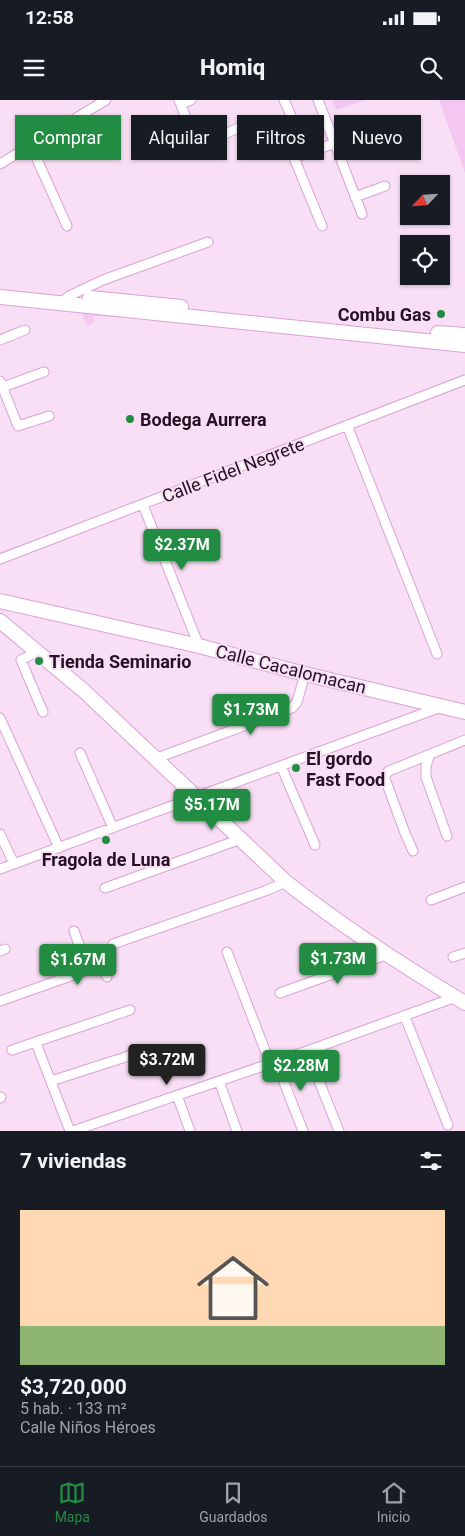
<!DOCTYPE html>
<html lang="es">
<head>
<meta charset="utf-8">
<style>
	:root { --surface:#171b24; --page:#20242c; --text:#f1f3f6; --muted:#9ea1a6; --line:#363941; --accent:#238c43 }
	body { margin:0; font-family:Roboto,sans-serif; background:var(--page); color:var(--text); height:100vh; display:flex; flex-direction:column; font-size:19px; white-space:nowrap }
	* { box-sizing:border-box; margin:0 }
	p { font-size:16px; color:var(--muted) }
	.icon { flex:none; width:28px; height:28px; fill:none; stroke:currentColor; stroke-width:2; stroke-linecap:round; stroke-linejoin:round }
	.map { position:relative; height:1031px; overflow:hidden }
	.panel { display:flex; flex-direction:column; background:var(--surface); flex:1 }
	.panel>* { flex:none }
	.banner { position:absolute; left:15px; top:15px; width:435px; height:45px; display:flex; gap:10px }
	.needle { width:32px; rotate:245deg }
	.buttons { position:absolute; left:400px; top:75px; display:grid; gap:10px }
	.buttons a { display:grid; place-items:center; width:50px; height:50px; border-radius:0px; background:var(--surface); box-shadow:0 1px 4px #0004; font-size:25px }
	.price { position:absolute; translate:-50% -42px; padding:0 11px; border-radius:5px; background:var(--accent); color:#fff; font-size:16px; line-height:32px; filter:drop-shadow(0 1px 2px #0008) }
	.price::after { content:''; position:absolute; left:50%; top:30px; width:15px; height:11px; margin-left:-8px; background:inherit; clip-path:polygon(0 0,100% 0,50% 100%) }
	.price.current { background:#222; color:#fff }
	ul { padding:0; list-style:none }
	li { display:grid; align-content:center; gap:10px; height:265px; padding:0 20px }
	li span { display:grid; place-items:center; height:155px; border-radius:0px; color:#555 }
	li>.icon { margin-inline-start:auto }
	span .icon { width:90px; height:90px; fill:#fffc; stroke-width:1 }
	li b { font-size:21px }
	h2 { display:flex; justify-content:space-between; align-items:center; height:60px; padding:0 20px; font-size:21px }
	.tag { padding:0 18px; border-radius:0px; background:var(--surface); box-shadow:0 1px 4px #0004; font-size:18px; line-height:45px }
	.tag.current { background:var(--accent); color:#fff }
	.status { display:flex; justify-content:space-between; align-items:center; height:35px; padding:0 25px; background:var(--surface); direction:ltr }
	.status svg { height:14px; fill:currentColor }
	header { display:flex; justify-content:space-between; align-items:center; height:65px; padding:0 20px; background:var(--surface); font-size:22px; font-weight:800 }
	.tabs { display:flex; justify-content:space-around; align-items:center; height:70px; border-top:1px solid var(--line); background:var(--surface); font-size:14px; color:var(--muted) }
	.tabs a { display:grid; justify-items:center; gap:2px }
	.tabs .current { color:var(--accent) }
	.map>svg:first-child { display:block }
</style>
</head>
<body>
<div class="status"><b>12:58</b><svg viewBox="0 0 49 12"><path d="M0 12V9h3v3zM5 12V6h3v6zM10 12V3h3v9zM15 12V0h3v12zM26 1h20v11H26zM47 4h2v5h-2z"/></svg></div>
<header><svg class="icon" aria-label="menu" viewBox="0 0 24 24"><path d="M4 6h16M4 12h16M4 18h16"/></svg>Homiq<svg class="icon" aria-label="search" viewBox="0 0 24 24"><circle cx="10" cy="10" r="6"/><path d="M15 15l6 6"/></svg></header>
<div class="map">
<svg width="465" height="1031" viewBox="0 0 465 1031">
	<rect width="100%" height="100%" fill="#f8dff5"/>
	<!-- green -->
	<path fill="#f4c7f0" d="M 332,0 L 366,0 L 336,10 Z
		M 439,0 L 465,0 L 465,73 Z
		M 81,210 L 142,219 L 94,216 L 93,223 L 87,226 Z"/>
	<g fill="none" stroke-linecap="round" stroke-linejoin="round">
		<defs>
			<path id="street" d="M 179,0 L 195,41 L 198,43 L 203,43 L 253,22
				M 284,0 L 292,18
				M 318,0 L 362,114
				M 181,4 L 191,0
				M 31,46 L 67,126
				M 290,48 L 322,126
				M 339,53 L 369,41
				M 294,58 L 335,43
				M 0,64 L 106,0
				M 355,97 L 385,86
				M 60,204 L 69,196 L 103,180 L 208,142
				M 0,240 L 25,230
				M 0,281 L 18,326 L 49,316
				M 0,288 L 44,272
				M 347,325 L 437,554
				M 143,405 L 199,546
				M 0,459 L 465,280
				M 36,552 L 21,560 L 43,612
				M 0,618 L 59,748
				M 80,653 L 113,728
				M 430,654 L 426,666 L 426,677 L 447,736
				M 157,658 L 292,608 L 297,602 L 305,574
				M 281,666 L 315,745
				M 0,734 L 14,764
				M 413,751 L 405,733 L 384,676 L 389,671 L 465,640
				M 0,769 L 441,607
				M 105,788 L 241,739
				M 431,800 L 465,787
				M 74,831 L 88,869
				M 113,844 L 265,791 L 286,782
				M 0,851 L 5,849
				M 227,852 L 270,963
				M 453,857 L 465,853
				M 280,893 L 388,854
				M 0,901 L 99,866 L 101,867 L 107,877
				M 405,917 L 448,1025
				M 36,943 L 70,1031
				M 12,950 L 130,910
				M 307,951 L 339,1031
				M 276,962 L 303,1031
				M 51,981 L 141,952
				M 219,981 L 237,1031
				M 177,995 L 190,1031
				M 0,998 L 1,997
				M 73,1031 L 307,951 L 456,897"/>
			<path id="secondary" d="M 0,197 L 465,245
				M 90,198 L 181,207
				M 438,233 L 465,235
				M 0,501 L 199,546 L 305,574 L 465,612
				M 0,521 L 84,591 L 286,782 C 342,826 403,866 465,903"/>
		</defs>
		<!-- street casing -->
		<use href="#street" stroke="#dba1d6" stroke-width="11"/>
		<!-- secondary casing -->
		<use href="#secondary" stroke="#dba1d6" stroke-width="16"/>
		<!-- street -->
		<use href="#street" stroke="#fff" stroke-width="9"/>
		<!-- secondary -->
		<use href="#secondary" stroke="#fff" stroke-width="14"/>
	</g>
	<!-- markers -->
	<g fill="#238c43" stroke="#f8dff5" stroke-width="2">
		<circle cx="441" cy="214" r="5"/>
		<circle cx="130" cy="319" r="5"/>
		<circle cx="39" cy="561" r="5"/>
		<circle cx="296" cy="668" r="5"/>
		<circle cx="106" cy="740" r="5"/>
	</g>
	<g text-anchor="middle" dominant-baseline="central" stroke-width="4" stroke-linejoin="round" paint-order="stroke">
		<!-- poi labels -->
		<g font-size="18" font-weight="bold" fill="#251024" stroke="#f8dff5" text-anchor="start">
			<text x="431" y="214" text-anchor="end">Combu Gas</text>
			<text x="140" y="319">Bodega Aurrera</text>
			<text x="49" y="561">Tienda Seminario</text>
			<text x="306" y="658">El gordo<tspan x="306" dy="21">Fast Food</tspan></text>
			<text x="106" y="759" text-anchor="middle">Fragola de Luna</text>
		</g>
		<!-- street labels -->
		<g font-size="18" fill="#251024" stroke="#f8dff5">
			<text transform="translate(233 370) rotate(-21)">Calle Fidel Negrete</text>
			<text transform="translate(291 569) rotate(14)">Calle Cacalomacan</text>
		</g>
	</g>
</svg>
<div class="buttons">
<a><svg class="needle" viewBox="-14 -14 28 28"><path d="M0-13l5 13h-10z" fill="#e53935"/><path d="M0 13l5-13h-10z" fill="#9ea1a6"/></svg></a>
<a><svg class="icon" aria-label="locate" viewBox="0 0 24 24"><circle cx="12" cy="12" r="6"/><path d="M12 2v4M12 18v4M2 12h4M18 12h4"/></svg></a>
</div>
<b class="price" style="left:182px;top:471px">$2.37M</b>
<b class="price" style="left:251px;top:636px">$1.73M</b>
<b class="price" style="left:212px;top:731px">$5.17M</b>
<b class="price" style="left:338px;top:885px">$1.73M</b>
<b class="price" style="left:78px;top:886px">$1.67M</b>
<b class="price current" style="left:167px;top:986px">$3.72M</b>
<b class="price" style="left:301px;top:992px">$2.28M</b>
<div class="banner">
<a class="tag current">Comprar</a>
<a class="tag">Alquilar</a>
<a class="tag">Filtros</a>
<a class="tag">Nuevo</a>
</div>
</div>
<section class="panel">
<h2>7 viviendas<svg class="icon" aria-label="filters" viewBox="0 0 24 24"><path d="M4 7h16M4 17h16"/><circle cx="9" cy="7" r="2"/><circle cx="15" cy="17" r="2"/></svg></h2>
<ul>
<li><span style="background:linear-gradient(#ffd9b3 75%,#8fb573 0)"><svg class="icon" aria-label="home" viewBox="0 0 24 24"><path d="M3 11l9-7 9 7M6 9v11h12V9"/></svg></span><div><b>$3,720,000</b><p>5 hab. · 133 m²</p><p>Calle Niños Héroes</p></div></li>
</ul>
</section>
<nav class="tabs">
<a class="current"><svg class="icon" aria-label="map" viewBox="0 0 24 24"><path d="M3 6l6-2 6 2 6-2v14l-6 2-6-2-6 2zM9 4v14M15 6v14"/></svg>Mapa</a>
<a><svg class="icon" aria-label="saved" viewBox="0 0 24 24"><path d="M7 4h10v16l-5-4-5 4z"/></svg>Guardados</a>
<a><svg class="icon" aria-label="home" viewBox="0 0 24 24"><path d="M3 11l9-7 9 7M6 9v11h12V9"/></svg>Inicio</a>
</nav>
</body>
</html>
